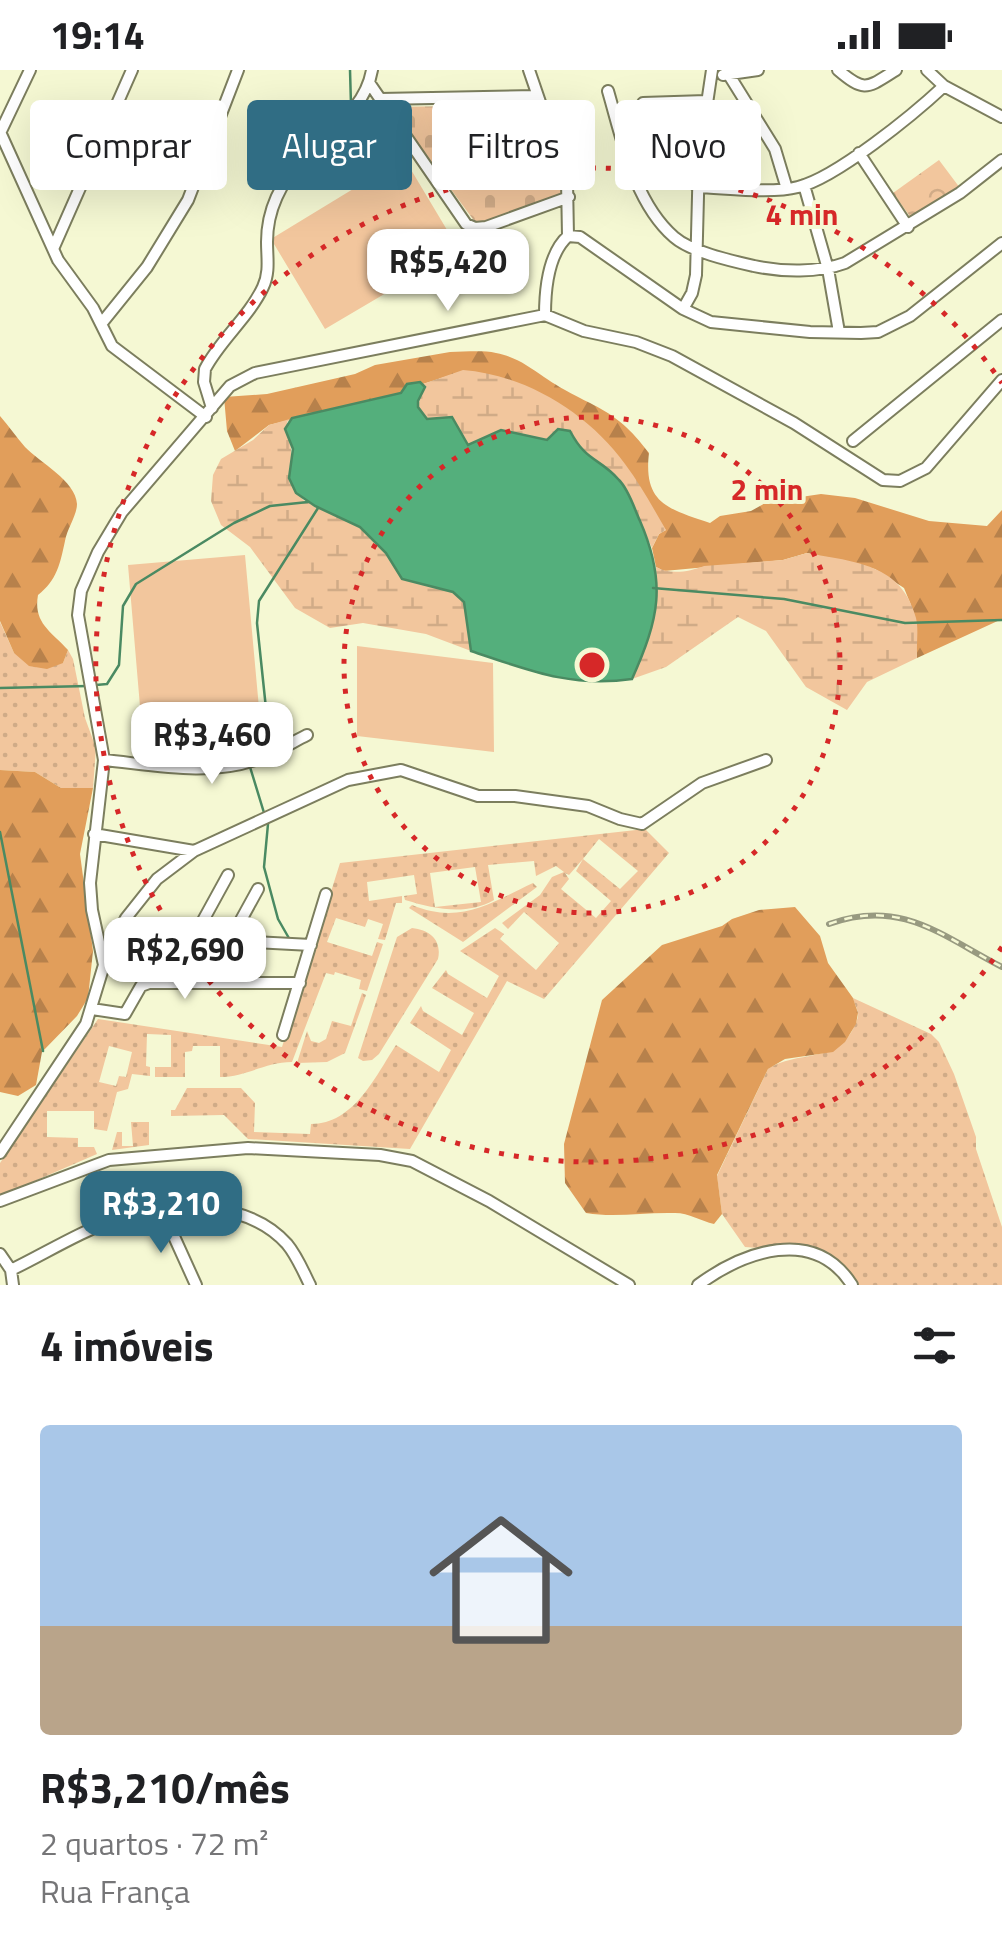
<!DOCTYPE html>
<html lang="pt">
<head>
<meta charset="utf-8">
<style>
	:root { --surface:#fff; --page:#f6f6f6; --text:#202124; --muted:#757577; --accent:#306d84 }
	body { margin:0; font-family:"Titillium Web",sans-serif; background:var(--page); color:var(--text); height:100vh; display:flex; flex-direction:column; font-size:38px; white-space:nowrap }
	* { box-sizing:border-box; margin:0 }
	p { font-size:32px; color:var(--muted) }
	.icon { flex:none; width:55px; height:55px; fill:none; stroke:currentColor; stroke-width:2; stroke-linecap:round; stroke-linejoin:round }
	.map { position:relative; height:1215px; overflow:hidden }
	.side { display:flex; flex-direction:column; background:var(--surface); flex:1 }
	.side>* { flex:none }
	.banner { position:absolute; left:30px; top:30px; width:942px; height:90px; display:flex; gap:20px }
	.price { position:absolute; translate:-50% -85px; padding:0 22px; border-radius:20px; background:#fff; color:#222; font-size:32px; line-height:65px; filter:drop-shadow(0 2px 5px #0008) }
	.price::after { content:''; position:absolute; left:50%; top:60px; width:30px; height:22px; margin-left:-15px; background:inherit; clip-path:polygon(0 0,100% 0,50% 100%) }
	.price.selected { background:var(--accent); color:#fff }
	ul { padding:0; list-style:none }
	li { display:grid; align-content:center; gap:20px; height:530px; padding:0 40px }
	li span { display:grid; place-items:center; height:310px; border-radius:10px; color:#555 }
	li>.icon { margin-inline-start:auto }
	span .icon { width:180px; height:180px; fill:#fffc; stroke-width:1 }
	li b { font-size:42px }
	h2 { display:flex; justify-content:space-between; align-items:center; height:120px; padding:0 40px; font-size:42px }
	.pill { padding:0 35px; border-radius:10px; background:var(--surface); box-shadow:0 10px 40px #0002; font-size:35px; line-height:90px }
	.pill.selected { background:var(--accent); color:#fff }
	.status { display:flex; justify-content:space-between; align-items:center; height:70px; padding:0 50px; background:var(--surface); direction:ltr }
	.status svg { height:28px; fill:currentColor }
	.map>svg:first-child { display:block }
</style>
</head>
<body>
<div class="status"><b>19:14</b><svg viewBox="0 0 49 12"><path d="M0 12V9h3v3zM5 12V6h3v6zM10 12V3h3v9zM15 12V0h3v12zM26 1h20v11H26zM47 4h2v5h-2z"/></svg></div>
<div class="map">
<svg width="1002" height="1215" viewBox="0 0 1002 1215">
	<defs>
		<pattern id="grass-dots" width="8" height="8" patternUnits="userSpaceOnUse" patternTransform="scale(2.5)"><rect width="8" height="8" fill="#f2c69d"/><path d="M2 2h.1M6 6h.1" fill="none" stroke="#d0ab87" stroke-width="1.8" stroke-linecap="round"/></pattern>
		<pattern id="forest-firs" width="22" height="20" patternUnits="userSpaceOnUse" patternTransform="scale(2.5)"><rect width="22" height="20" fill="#e19e5b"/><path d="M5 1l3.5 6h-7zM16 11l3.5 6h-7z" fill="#b7814b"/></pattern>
		<pattern id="wetland-marsh" width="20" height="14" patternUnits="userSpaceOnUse" patternTransform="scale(2.5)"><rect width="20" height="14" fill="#f2c69d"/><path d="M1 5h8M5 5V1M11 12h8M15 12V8" fill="none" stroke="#d0ab87"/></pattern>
		<pattern id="cemetery-stones" width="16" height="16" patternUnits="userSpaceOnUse" patternTransform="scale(2.5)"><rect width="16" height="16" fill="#f2c69d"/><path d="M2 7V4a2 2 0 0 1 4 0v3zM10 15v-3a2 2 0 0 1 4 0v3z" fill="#d0ab87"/></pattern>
		<pattern id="park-crowns" width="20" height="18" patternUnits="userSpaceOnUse" patternTransform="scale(2.5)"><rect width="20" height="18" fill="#f2c69d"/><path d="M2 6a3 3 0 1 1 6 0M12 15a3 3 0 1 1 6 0" fill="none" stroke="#d0ab87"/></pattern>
	</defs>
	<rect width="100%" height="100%" fill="#f5f8d3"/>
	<!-- grass -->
	<path fill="url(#grass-dots)" fill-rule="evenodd" d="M 0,552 L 14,583 L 63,593 L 68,580 L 73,589 L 85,648 L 96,678 L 93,718 L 61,718 L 35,702 L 0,700 Z
		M 645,759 L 669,783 L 544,929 L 507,911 L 410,1079 L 248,1069 L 224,1045 L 171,1046 L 171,1040 L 175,1040 L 187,1018 L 241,1018 L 255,1033 L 254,1062 L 310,1064 L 311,1054 C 354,1054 375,1007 396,975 L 439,1002 L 451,980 L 410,953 L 421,936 L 423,941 L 462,965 L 474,943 L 432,918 L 446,900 L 448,904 L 487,928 L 499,906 L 460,881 L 495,858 L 504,864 L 500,869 L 536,900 L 559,873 L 524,842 L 508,859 L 502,853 L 540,825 L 552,807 L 564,802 L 556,796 L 536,806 L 534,791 L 488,795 L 494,830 C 466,846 435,839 405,830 L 404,826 L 417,824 L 414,805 L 367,812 L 369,831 L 402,826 L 402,833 L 396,833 L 385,870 L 378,869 L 383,854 L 368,849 L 365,857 L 336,848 L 327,872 L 372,886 L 377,872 L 383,874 L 367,921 L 359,919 L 361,910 L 335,902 L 334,905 L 326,903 L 292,992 C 265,992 246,1007 220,1007 L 220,976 L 193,976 L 192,981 L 185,982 L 185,1007 L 155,1007 L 155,997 L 171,997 L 171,965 L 147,964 L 146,996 L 150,997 L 150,1006 L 132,1004 L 128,1019 L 117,1022 L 107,1061 L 94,1059 L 94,1041 L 47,1041 L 47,1067 L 78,1068 L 78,1077 L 94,1077 L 97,1084 L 0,1126 L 0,1093 L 98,949 L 282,977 L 340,793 ZM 599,769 L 638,801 L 620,819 L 583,789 ZM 583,789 L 576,801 L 611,831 L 596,848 L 561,819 L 569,809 L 565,803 L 569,805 ZM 475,797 L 481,832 L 435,837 L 430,803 ZM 109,976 L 132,982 L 126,1007 L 119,1006 L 116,1016 L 99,1012 Z
		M 533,813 L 537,817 L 463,872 L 409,838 L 412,835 C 460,855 490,833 533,813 Z
		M 412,858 C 431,860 442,871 438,889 L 379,984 L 372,990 L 363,991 L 358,988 L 397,867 Z
		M 362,923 L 366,925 L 345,983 L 327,992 L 297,993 L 307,961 L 311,971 L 319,973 L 326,969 L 332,951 L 351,956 Z
		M 853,928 L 931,964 L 939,972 L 954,1004 L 976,1067 L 976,1079 L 1002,1157 L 1002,1215 L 856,1215 C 827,1167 793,1182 745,1177 L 722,1144 L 717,1106 L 768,999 C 797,980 835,994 853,959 C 855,955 859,947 858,943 C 857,938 854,933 853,928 Z
		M 131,1052 L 149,1052 L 149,1075 L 112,1080 L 117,1062 L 122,1062 L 122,1076 L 133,1076 Z"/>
	<!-- forest -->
	<path fill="url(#forest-firs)" d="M 450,282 C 465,282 482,280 496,283 C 516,287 528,296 544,307 C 589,338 613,334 649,383 C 643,434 669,439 710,453 L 720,446 L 751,441 L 767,432 L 821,424 L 855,428 L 929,451 L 987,456 L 1002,440 L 1002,549 L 917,588 L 913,540 L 904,518 L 875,499 L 807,483 L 783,490 L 664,501 L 656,497 L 652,478 L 659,464 L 666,460 L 463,301 L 423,314 L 407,313 L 401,323 L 269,355 L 235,381 L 227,361 L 224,327 L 267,324 L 355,304 L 375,295 Z
		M 0,346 C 9,356 16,367 25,377 C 39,392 76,411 77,434 C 77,445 67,459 65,471 C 60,494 57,510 38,525 C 33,553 51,561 68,580 L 63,593 L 47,599 L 29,596 L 14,583 L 0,551 Z
		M 0,700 L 35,702 L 61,718 L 93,718 L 80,784 L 93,881 L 88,928 L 77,946 L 42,982 L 36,1015 L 18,1026 L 0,1022 Z
		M 795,837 L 820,866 L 828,893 L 853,928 L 858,943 L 856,954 L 845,972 L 833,982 L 785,989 L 768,999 L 717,1105 L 722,1144 L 714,1154 C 701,1151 689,1143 675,1143 C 645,1142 615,1148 586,1143 L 565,1113 L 564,1074 L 602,930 L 662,875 L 722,856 L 732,849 L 759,840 Z"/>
	<!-- wetland -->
	<path fill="url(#wetland-marsh)" d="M 463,300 C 526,305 588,343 625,394 C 641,415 653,438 666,460 L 659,464 L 652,478 L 636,443 L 605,398 L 589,390 L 569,361 L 548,370 L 501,360 L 468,375 L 452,347 L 427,349 L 418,337 L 423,314 Z
		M 290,349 L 287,352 C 288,370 295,382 289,400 L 303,430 L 360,457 L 386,483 L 402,509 L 454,522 L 464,532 L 471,581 L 426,564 L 363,553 L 330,558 L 295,538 L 250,477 L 221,455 L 211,431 L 213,405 L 221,389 L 253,370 L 269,355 Z
		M 807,483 C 855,492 902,494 916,548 C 919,561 916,575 917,588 L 867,612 L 847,640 L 806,617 L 766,561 L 738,547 L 666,597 L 632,609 L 657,527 L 656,497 C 670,505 689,502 704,496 L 783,490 Z"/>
	<!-- cemetery -->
	<path fill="url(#cemetery-stones)" d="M 527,35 L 566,127 L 481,160 L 390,37 Z"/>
	<!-- park -->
	<path fill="url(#park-crowns)" d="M 939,90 L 960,118 L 914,152 L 893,123 Z"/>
	<!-- pitch -->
	<path fill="#f2c69d" d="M 404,88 L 459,180 L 325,259 L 271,169 Z
		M 245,485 L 260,649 L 142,660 L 128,495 Z
		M 357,576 L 493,593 L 494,682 L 357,666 Z"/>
	<!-- water -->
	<path fill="#54af7c" stroke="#4a8a62" stroke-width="2.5" d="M 420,312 L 425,317 L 418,331 L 418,337 L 427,349 L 452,347 L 468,375 L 501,360 L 547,370 L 558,359 L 570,361 C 587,393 599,387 619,410 C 629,420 634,438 640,451 C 667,513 659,549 632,609 C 571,618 528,600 471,581 L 464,532 L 453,522 L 402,509 L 386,483 L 360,457 L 315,436 L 296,423 L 289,408 L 293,379 L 285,359 L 292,348 L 401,323 L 407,314 Z"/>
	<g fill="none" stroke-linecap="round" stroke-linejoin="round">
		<!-- stream -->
		<path stroke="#4a8a62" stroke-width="2.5" d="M 350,0 L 351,35
			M 352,48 L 361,106
			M 653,518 L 784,529 L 905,553 L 1002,550
			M 96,615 L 107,614 L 119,595 L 123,536 L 136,514 L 234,453 L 270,436 L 308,432
			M 0,618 L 88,616
			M 249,689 L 240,680 L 240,671 L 249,661 L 264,655 L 267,648 L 257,553 L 259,531 L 318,438
			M 250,697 L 265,746
			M 268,754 L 264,797 L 278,849 L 290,870
			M 0,762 L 43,981"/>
		<defs>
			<path id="street" d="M 529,0 L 567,111 L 568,166 C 548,184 545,220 545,245
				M 838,0 C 865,23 867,18 896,0
				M 927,0 L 944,16 L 1002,47
				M 723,5 L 758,0
				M 729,5 L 775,79 L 787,119
				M 370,14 L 466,154 L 475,158 L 486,157 L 569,127
				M 608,21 C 622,69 634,132 674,167 C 691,182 732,191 754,196 C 782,202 818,203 845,193 L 960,123 L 1002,90
				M 380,29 L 536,26
				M 643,33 L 706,31
				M 0,62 L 58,190 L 93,238 L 112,276 L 206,347
				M 0,63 L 30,0
				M 859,83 L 908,157
				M 804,115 L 828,199 L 839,262
				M 697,117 C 727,118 771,124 798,117 C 836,108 914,44 944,16
				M 568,166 L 580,167 L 683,239 L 711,252 L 810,262 L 861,263 L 878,262 L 910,246 L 1002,173
				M 53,179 L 132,0
				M 683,239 L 692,223 L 696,205 L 699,87 L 712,0
				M 545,245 L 584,261 L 636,272 L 672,286 L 794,353 L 883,410 L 900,411 L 926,398 L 1002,310
				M 101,254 L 147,197 L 188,130 L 238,0
				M 212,338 L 204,312 L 205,299 C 220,270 249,247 263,217 C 270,202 267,188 267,172 C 267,139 281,113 302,89 C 328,60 365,41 372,0
				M 853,371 L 1002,250
				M 104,690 C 154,695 209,707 258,689 C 275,683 291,673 307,665
				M 94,764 L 194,781
				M 194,867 L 228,805
				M 230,870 L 258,819
				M 105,894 L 126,848 L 157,809 L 194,781 L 348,710 L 401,700 L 478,726 L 515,726 L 588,736 L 620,749 L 642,754 L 702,713 L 766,690
				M 164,912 L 168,878 L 175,868 L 311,875
				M 92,939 L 125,944 L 141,916 L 149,913 L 300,913
				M 283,965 L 326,824
				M 0,1083 L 86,954 L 104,895 L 92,840 L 90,813 L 104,690 L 78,545 L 81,521 L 98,482 L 122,442 L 230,316 L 255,303 L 545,245
				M 0,1131 L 109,1090 L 248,1078 L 380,1085 L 412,1091 L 489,1131 L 629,1215
				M 162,1140 L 196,1215
				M 0,1184 L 11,1200 L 13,1215
				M 11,1200 C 46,1183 81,1161 117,1149 C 170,1132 247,1129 287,1174 C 297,1186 303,1201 310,1215
				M 698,1215 C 743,1182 814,1155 852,1215"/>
		</defs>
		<!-- street casing -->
		<use href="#street" stroke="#7c7e5e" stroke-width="14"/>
		<!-- street -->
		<use href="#street" stroke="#fff" stroke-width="10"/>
		<defs>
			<path id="rail" d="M 829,854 C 901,828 942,866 1002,897"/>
		</defs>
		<!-- rail casing -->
		<use href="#rail" stroke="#989a80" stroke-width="6"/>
		<!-- rail -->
		<use href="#rail" stroke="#f5f8d3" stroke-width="2.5" stroke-dasharray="8" stroke-linecap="butt"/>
	</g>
	<!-- distance rings -->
	<g fill="none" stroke="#d62828" stroke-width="5" stroke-dasharray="5 10">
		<circle cx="592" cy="595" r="248"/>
		<path d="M1002 877A497 497 0 1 1 1002 313"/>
	</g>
	<circle cx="592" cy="595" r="15" fill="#d62828" stroke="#f5f8d3" stroke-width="5"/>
	<g font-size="30" text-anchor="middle" font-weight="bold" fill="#d62828" stroke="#f5f8d3" stroke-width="8" stroke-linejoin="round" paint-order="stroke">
		<text x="802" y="155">4 min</text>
		<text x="767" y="430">2 min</text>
	</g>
</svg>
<b class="price" style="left:448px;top:244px">R$5,420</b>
<b class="price" style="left:212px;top:717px">R$3,460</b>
<b class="price" style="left:185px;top:932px">R$2,690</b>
<b class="price selected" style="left:161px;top:1186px">R$3,210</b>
<div class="banner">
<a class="pill">Comprar</a>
<a class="pill selected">Alugar</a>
<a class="pill">Filtros</a>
<a class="pill">Novo</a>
</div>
</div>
<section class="side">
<h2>4 imóveis<svg class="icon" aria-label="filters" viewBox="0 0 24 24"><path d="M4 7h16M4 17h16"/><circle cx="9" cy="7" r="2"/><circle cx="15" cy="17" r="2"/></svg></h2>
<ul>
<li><span style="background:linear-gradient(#a9c7e8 65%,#b9a48a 0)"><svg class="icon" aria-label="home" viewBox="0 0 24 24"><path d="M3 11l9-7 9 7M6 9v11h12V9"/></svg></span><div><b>R$3,210/mês</b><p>2 quartos · 72 m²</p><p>Rua França</p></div></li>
</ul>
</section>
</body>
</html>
